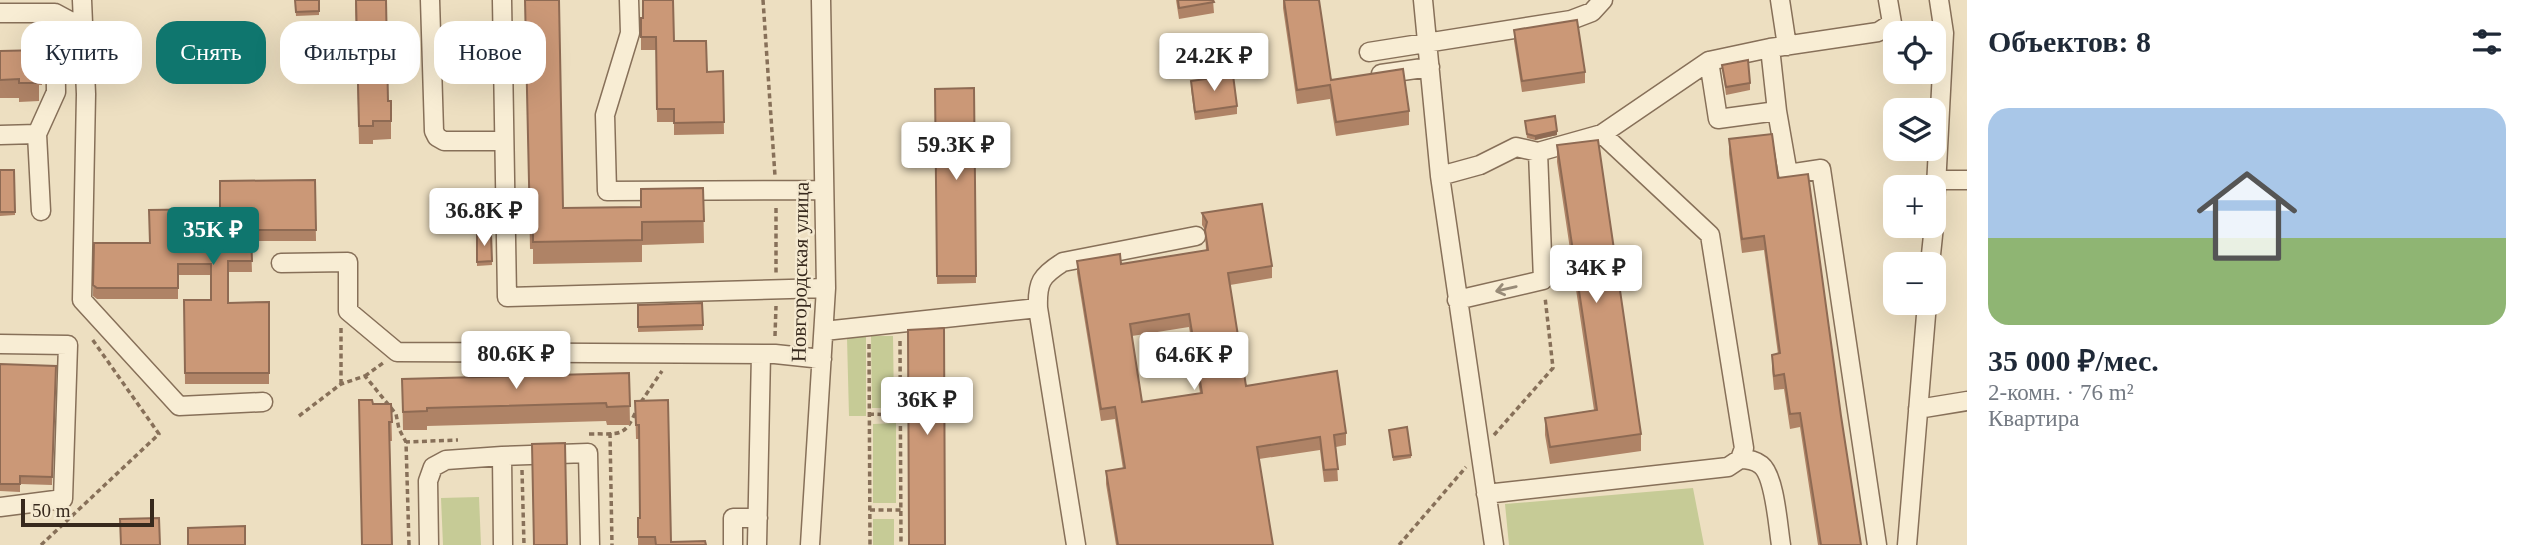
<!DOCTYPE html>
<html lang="ru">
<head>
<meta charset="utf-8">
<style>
	:root { --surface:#fff; --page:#f2f2f3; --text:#1f2937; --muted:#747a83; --accent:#0f766e }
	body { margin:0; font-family:Georgia,serif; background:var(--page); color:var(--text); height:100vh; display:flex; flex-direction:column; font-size:26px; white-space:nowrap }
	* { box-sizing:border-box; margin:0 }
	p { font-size:23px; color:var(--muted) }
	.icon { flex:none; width:38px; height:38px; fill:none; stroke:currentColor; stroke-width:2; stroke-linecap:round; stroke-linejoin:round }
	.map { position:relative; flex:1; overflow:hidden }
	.sheet { display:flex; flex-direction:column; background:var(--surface); width:560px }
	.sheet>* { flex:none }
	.banner { position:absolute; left:21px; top:21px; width:665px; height:63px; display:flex; gap:14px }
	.tools { position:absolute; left:1883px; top:21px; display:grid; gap:14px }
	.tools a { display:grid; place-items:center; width:63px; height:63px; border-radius:14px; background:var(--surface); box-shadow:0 7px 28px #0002; font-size:35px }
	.scale { position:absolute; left:21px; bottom:18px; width:133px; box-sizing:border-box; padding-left:7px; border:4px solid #37291d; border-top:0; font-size:19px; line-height:24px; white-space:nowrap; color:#37291d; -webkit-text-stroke:5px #f5ead1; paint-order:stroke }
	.price { position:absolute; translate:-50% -60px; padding:0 16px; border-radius:7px; background:#fff; color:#222; font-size:23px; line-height:46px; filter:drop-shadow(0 2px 4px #0008) }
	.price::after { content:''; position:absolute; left:50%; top:42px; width:21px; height:16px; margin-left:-10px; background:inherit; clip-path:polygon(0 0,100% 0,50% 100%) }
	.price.current { background:var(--accent); color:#fff }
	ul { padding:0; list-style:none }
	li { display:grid; align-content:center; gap:14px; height:371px; padding:0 21px }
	li span { display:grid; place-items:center; height:217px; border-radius:21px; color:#555 }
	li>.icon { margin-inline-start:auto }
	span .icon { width:126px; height:126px; fill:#fffc; stroke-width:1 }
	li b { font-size:30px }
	h2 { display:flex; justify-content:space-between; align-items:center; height:84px; padding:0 21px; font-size:30px }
	.pill { padding:0 24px; border-radius:21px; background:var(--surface); box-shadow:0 7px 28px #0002; font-size:24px; line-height:63px }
	.pill.current { background:var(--accent); color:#fff }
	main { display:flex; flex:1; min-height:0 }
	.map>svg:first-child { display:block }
</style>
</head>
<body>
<main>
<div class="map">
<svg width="1967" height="545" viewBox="0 0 1967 545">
	<rect width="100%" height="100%" fill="#eddfc1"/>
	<!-- green -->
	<path fill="#c6cb96" d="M 866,336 L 866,416 L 849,416 L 847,338 Z
		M 871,336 L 893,336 L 894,408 L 872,408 Z
		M 896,423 L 896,503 L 873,503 L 873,424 Z
		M 1693,488 L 1704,545 L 1509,545 L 1505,504 Z
		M 479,497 L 481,545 L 443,545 L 441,498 Z
		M 873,519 L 894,519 L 894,545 L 873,545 Z"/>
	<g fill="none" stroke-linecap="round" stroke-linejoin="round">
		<defs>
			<path id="minor" d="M 82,0 L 86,94 L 82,300 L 179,406 L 263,402
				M 430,0 L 434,131 L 437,137 L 444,141 L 504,141
				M 502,0 L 507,297 L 826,288
				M 629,0 L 630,33 L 605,115 L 607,191 L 824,190
				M 1423,0 L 1440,176 L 1494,545
				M 1780,0 L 1787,46
				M 0,13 L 55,13 L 83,28
				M 1770,48 L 1777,111
				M 1369,52 L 1571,20 L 1592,12 L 1603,0
				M 1709,61 L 1718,119 L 1777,111 L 1788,174 L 1821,169 L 1877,545
				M 1381,74 L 1430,67
				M 37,134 L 41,211
				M 1602,134 L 1709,61 L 1770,48 L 1878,32 L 1892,23 L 1888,0
				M 0,135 L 37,134 L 56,92 L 55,13
				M 1440,176 L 1480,165 L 1516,147 L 1538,152 L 1602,134 L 1710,235 L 1744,448 L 1740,459 L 1728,467 L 1486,494
				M 1938,180 L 1967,180
				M 1934,225 L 1944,33 L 1939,0
				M 281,263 L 348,262 L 348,311 L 397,352 L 775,354 L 822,359
				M 1930,264 L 1934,226
				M 1457,300 L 1543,280 L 1538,152
				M 1038,308 C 1037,282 1041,276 1063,262 L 1196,236
				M 824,331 L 1038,308 L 1076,545
				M 0,344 L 68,345 L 63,499 L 0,507
				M 1918,409 L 1967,401
				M 1740,459 C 1747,459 1756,461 1761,465 C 1775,476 1778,527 1781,545
				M 429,545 L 428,481 L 433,467 L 446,460 L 502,456
				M 503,545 L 502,456 L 588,453 L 590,545
				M 733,545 L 733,518 L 758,518
				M 757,545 L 761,354
				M 810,545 L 826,288 L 821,0
				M 1907,545 L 1927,303"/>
		</defs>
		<!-- minor casing -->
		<use href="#minor" stroke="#877059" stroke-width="21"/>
		<!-- path -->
		<path stroke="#877059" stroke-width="3.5" stroke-dasharray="5 3.5" stroke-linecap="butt" d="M 763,0 L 775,176
			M 776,208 L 776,274
			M 775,336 L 776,306
			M 900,341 L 901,545
			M 869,344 L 870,545
			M 365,376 L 383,363
			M 341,384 L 341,328
			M 641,402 L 662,371
			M 869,414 L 900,415
			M 299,416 L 341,384 L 365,376 L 396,414 L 399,429 L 406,442
			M 610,433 L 612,545
			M 589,434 C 620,433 624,439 637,409
			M 1494,435 L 1553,368 L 1545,297
			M 522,470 L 524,545
			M 870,510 L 901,510
			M 41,545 L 159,434 L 92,339
			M 409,545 L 406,442 L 458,440
			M 1399,545 L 1466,467"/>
		<!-- minor -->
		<use href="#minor" stroke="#f8edd4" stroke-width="18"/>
	</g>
	<!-- wall -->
	<path fill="#af8366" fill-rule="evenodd" d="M 295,0 L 319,11 L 319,15 L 296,16 Z
		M 355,0 L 388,101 L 391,101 L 391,139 L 373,140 L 373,144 L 359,144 Z
		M 525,0 L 563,208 L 641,207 L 703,188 L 704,243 L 642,245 L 642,262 L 533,264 L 533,249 L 530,249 Z
		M 1176,0 L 1213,0 L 1214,13 L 1179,19 Z
		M 1283,0 L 1319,0 L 1331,80 L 1409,111 L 1409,125 L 1336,136 L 1330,99 L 1297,104 L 1283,8 Z
		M 641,18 L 674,41 L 707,72 L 723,71 L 724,134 L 674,135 L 674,122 L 657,122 L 656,50 L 641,50 Z
		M 1514,30 L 1585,72 L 1585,83 L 1522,92 L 1514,41 Z
		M 42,50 L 42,85 L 39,85 L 39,101 L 19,102 L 19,98 L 0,98 L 0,51 Z
		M 1722,65 L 1750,83 L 1750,90 L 1726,95 Z
		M 1191,81 L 1237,106 L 1237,114 L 1195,120 L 1191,89 Z
		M 974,88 L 976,283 L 937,284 L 935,89 Z
		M 1525,121 L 1557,135 L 1535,140 L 1527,138 Z
		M 1729,139 L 1778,178 L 1841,416 L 1861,545 L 1818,545 L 1800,427 L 1790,429 L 1784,389 L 1774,390 L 1772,369 L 1772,355 L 1778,354 L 1764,250 L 1742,253 L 1729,154 Z
		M 1557,145 L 1641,434 L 1641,451 L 1550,464 L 1545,435 L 1545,418 L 1594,410 L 1557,162 Z
		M 0,170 L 14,170 L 15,215 L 0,216 Z
		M 315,180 L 316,241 L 251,241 L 252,272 L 228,272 L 228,303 L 269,302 L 269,384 L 185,384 L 184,300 L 211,300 L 211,275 L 178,275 L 178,299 L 97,299 L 93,296 L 94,243 L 149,243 L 220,209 Z
		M 1202,213 L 1272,266 L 1272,278 L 1230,285 L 1246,386 L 1346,433 L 1346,445 L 1336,447 L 1338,481 L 1324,482 L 1320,450 L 1259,459 L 1273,545 L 1116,545 L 1106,484 L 1106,471 L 1123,469 L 1115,419 L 1101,421 L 1077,273 L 1077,261 L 1121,264 L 1206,250 L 1205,230 L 1202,225 ZM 1189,327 L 1200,393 L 1142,402 L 1132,336 Z
		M 491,233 L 492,265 L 477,266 L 477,234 Z
		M 638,305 L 703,325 L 703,330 L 638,332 Z
		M 0,364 L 56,366 L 52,485 L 20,484 L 20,492 L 0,491 Z
		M 629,373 L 630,425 L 607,425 L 606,421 L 427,426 L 427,430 L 403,430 L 402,379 Z
		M 635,401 L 671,542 L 706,545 L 638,545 L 638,518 L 640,518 L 639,439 L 636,439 Z
		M 373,404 L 391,404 L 392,441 L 389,441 Z
		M 1389,430 L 1411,455 L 1411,458 L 1393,461 Z"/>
	<!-- shaded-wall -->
	<path fill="#8e6a53" d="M 1557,131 L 1557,135 L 1535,140 L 1535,136 Z"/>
	<!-- building -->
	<path fill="#cb9877" stroke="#8e6a53" stroke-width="2" fill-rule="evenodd" d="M 295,0 L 319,0 L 319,11 L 296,12 Z
		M 356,0 L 386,0 L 388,101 L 391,101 L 391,121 L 373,121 L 373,126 L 359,126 Z
		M 525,0 L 559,0 L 563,208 L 641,207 L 641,189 L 703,188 L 704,221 L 642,222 L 642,240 L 533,242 L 533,227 L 530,227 Z
		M 643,0 L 673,0 L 674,41 L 706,41 L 707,72 L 723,71 L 724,122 L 674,123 L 674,109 L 657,109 L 656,37 L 641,37 L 641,18 L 643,18 Z
		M 1178,0 L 1213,0 L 1214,2 L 1179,8 Z
		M 1284,0 L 1319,0 L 1331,80 L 1403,69 L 1409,111 L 1336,122 L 1330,85 L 1297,90 Z
		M 1577,20 L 1585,72 L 1522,81 L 1514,30 Z
		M 42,50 L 42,66 L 39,66 L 39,83 L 19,83 L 19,79 L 0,80 L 0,51 Z
		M 1748,60 L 1750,83 L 1726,87 L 1722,65 Z
		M 1233,75 L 1237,106 L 1195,112 L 1191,81 Z
		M 974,88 L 976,276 L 937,276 L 935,89 Z
		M 1555,116 L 1557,131 L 1535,136 L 1527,134 L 1525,121 Z
		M 1772,134 L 1778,178 L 1808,174 L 1841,416 L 1861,545 L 1821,545 L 1800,413 L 1790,414 L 1784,374 L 1774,376 L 1772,355 L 1780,353 L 1764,236 L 1742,239 L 1729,139 Z
		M 1598,140 L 1641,434 L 1550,447 L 1545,418 L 1597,410 L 1557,145 Z
		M 0,170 L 14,170 L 15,212 L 0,212 Z
		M 315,180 L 316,230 L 251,230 L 252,261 L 228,261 L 228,303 L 269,302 L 269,373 L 185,373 L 184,300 L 211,300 L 211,264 L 178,264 L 178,288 L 97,288 L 93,285 L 94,243 L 150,243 L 149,210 L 220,209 L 220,181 Z
		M 1262,204 L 1272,266 L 1228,273 L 1246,386 L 1337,371 L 1346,433 L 1334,435 L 1338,469 L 1324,470 L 1320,437 L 1257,447 L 1273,545 L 1118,545 L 1106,471 L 1125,468 L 1115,407 L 1101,409 L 1077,261 L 1120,254 L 1121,264 L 1208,250 L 1205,230 L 1207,222 L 1202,213 ZM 1189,314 L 1202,393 L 1142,402 L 1130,324 Z
		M 491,233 L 492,261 L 477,262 L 477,234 Z
		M 702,303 L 703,325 L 638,327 L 638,305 Z
		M 944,328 L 945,545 L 909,545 L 908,330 Z
		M 0,364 L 56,366 L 52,477 L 20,476 L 20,484 L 0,484 Z
		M 629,373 L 630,406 L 607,407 L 606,403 L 427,408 L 427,411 L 403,412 L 402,379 Z
		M 359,400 L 372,400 L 373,404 L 391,404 L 392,422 L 389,422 L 392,545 L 362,545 Z
		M 668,400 L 671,542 L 705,541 L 706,545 L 656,545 L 655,537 L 638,537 L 638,518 L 640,518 L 639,425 L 636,425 L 635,401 Z
		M 1407,427 L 1411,455 L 1393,457 L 1389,430 Z
		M 565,443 L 567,545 L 534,545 L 532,444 Z
		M 159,518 L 160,545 L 121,545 L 120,519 Z
		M 245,526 L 245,545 L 188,545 L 188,528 Z"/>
	<!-- one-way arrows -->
	<defs><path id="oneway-shaft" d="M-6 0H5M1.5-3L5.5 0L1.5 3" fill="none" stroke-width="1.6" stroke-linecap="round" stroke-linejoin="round" transform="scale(1.75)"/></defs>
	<use stroke="#988b78" href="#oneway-shaft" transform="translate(1506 289) rotate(167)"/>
	<g text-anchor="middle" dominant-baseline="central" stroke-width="5" stroke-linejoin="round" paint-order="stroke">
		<!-- street labels -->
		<g font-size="21" fill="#37291d" stroke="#f5ead1">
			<text transform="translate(800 272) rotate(-89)">Новгородская улица</text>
		</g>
	</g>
</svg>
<div class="tools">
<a><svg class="icon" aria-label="locate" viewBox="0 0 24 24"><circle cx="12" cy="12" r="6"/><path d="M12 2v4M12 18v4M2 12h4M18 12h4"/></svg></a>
<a><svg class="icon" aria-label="layers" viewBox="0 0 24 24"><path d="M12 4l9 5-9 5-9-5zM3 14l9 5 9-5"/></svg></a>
<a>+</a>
<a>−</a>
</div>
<div class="scale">50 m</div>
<b class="price" style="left:1214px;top:93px">24.2K ₽</b>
<b class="price" style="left:956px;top:182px">59.3K ₽</b>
<b class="price" style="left:484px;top:248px">36.8K ₽</b>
<b class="price current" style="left:213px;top:267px">35K ₽</b>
<b class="price" style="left:1596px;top:305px">34K ₽</b>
<b class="price" style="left:516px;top:391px">80.6K ₽</b>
<b class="price" style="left:1194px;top:392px">64.6K ₽</b>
<b class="price" style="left:927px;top:437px">36K ₽</b>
<div class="banner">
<a class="pill">Купить</a>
<a class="pill current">Снять</a>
<a class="pill">Фильтры</a>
<a class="pill">Новое</a>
</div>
</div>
<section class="sheet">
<h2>Объектов: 8<svg class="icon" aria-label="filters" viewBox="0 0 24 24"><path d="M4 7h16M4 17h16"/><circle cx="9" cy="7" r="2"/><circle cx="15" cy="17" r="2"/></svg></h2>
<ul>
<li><span style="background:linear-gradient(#a9c7e8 60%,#8fb573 0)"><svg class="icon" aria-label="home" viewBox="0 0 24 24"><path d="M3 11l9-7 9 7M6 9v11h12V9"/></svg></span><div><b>35 000 ₽/мес.</b><p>2-комн. · 76 m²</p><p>Квартира</p></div></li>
</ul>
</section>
</main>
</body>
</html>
